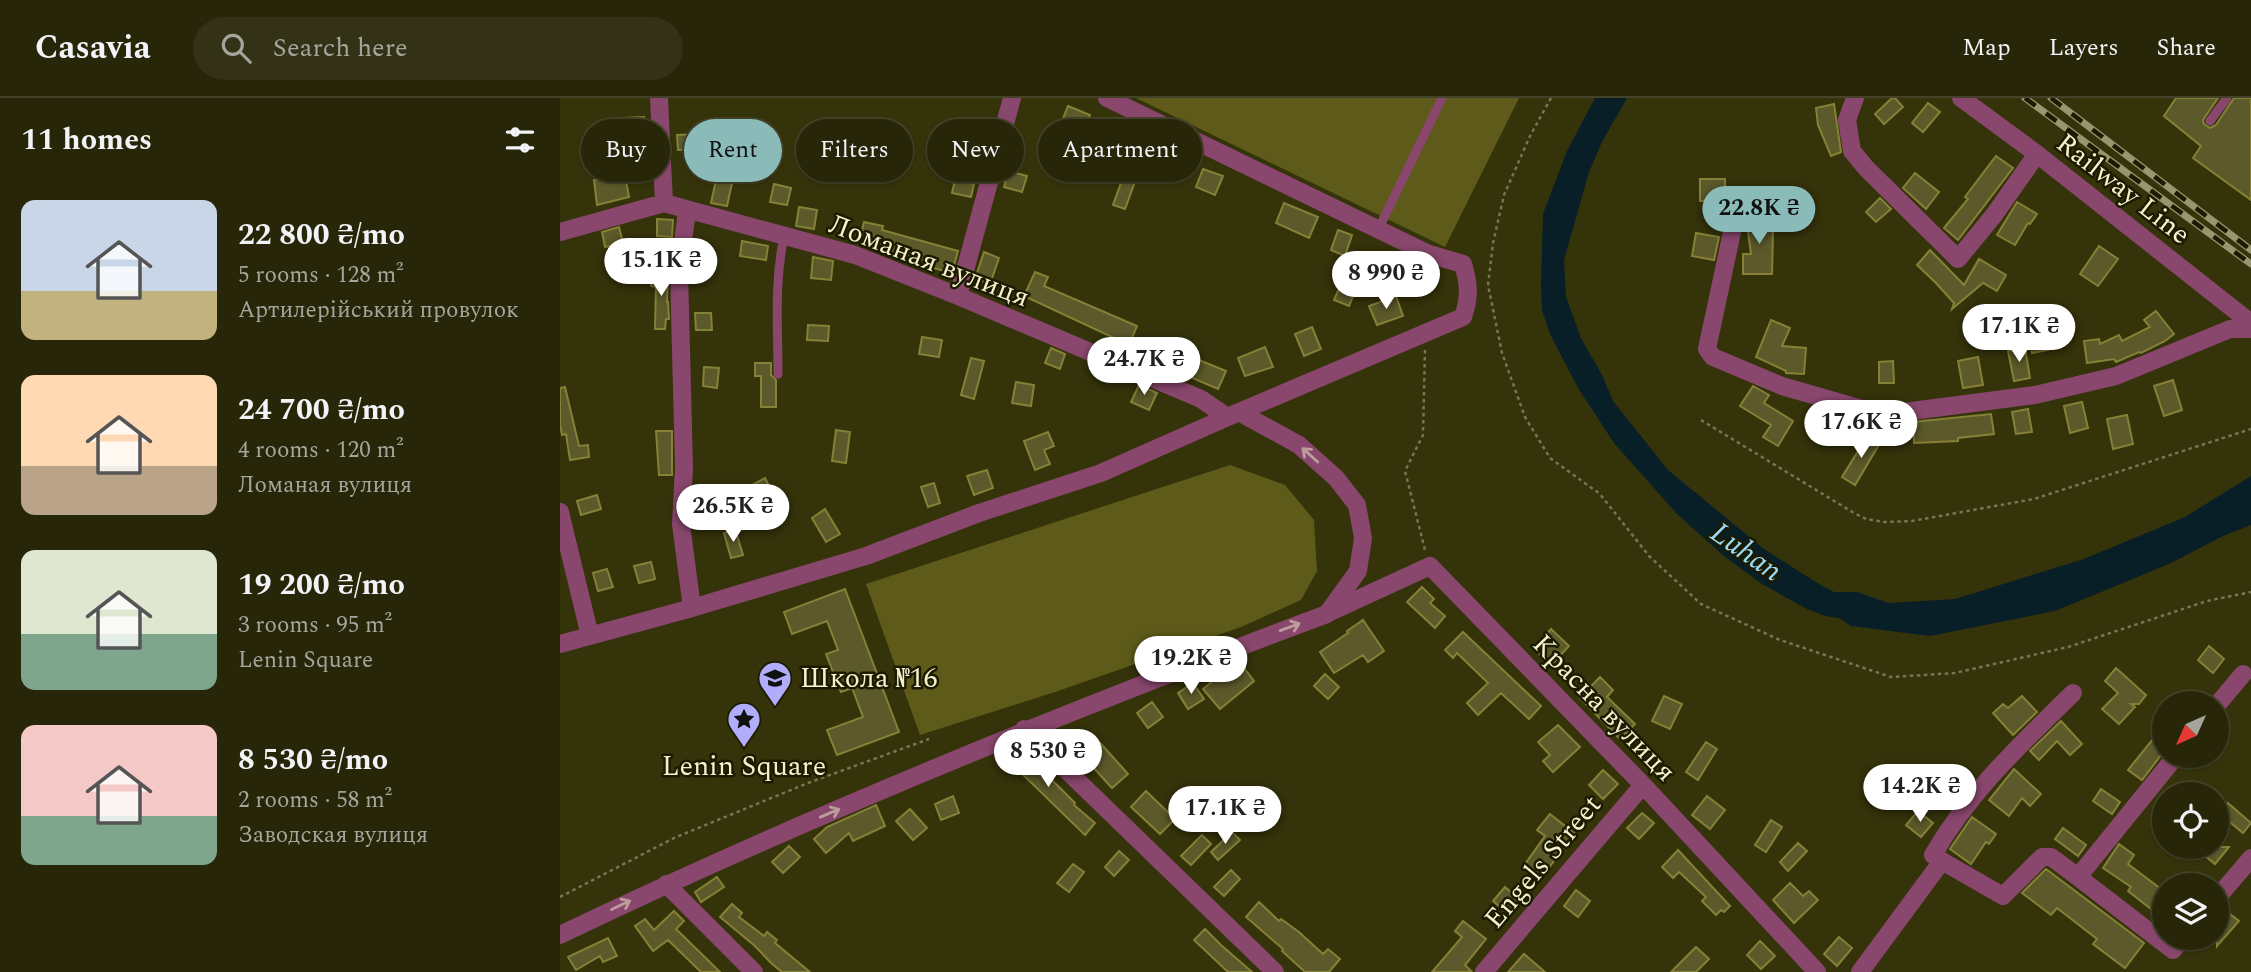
<!DOCTYPE html>
<html lang="en">
<head>
<meta charset="utf-8">
<style>
	:root { --surface:#282608; --page:#343216; --text:#f1f3f6; --muted:#a5a59c; --line:#444329; --accent:#8bbbb9 }
	body { margin:0; font-family:Spectral,serif; background:var(--page); color:var(--text); height:100vh; display:flex; flex-direction:column; font-size:26px; white-space:nowrap }
	* { box-sizing:border-box; margin:0 }
	p { font-size:23px; color:var(--muted) }
	.icon { flex:none; width:38px; height:38px; fill:none; stroke:currentColor; stroke-width:2; stroke-linecap:round; stroke-linejoin:round }
	.map { position:relative; flex:1; overflow:hidden }
	.drawer { display:flex; flex-direction:column; background:var(--surface); width:560px }
	.drawer>* { flex:none }
	.banner { position:absolute; left:21px; top:21px; width:665px; height:63px; display:flex; gap:14px }
	.needle { width:46px; rotate:225deg }
	.fabs { position:absolute; left:1592px; top:593px; display:grid; gap:14px }
	.fabs a { display:grid; place-items:center; width:77px; height:77px; border-radius:50%; background:var(--surface); box-shadow:0 2px 5px #0004,0 0 0 2px var(--line); font-size:35px }
	.price { position:absolute; translate:-50% -60px; padding:0 16px; border-radius:24px; background:#fff; color:#222; font-size:23px; line-height:46px; filter:drop-shadow(0 2px 4px #0008) }
	.price::after { content:''; position:absolute; left:50%; top:42px; width:21px; height:16px; margin-left:-10px; background:inherit; clip-path:polygon(0 0,100% 0,50% 100%) }
	.price.active { background:var(--accent); color:#111 }
	ul { padding:0; list-style:none }
	li { display:flex; align-items:center; gap:21px; height:175px; padding:0 21px }
	li span { display:grid; place-items:center; flex:none; width:196px; height:140px; border-radius:14px; color:#555 }
	li>.icon { margin-inline-start:auto }
	span .icon { width:84px; height:84px; fill:#fffc; stroke-width:1 }
	li b { font-size:30px }
	h2 { display:flex; justify-content:space-between; align-items:center; height:84px; padding:0 21px; font-size:30px }
	.tag { padding:0 24px; border-radius:32px; background:var(--surface); box-shadow:0 2px 5px #0004,0 0 0 2px var(--line); font-size:24px; line-height:63px }
	.tag.active { background:var(--accent); color:#111 }
	header { display:flex; align-items:center; gap:42px; box-sizing:border-box; height:98px; padding:0 35px; background:var(--surface); border-bottom:2px solid var(--line) }
	header strong { font-size:33px }
	nav { display:flex; gap:38px; margin-inline-start:auto; font-size:24px }
	.search { width:490px; height:63px; background:var(--page); display:flex; align-items:center; gap:18px; box-sizing:border-box; padding:0 24px; border-radius:38px; color:var(--muted); font-size:26px }
	main { display:flex; flex:1; min-height:0 }
	.map>svg:first-child { display:block }
</style>
</head>
<body>
<header>
<strong>Casavia</strong>
<div class="search"><svg class="icon" aria-label="search" viewBox="0 0 24 24"><circle cx="10" cy="10" r="6"/><path d="M15 15l6 6"/></svg>Search here</div>
<nav><a>Map</a><a>Layers</a><a>Share</a></nav>
</header>
<main>
<section class="drawer">
<h2>11 homes<svg class="icon" aria-label="filters" viewBox="0 0 24 24"><path d="M4 7h16M4 17h16"/><circle cx="9" cy="7" r="2"/><circle cx="15" cy="17" r="2"/></svg></h2>
<ul>
<li><span style="background:linear-gradient(#c9d6e8 65%,#c2b280 0)"><svg class="icon" aria-label="home" viewBox="0 0 24 24"><path d="M3 11l9-7 9 7M6 9v11h12V9"/></svg></span><div><b>22 800 ₴/mo</b><p>5 rooms · 128 m²</p><p>Артилерійський провулок</p></div></li>
<li><span style="background:linear-gradient(#ffd9b3 65%,#b9a48a 0)"><svg class="icon" aria-label="home" viewBox="0 0 24 24"><path d="M3 11l9-7 9 7M6 9v11h12V9"/></svg></span><div><b>24 700 ₴/mo</b><p>4 rooms · 120 m²</p><p>Ломаная вулиця</p></div></li>
<li><span style="background:linear-gradient(#dfe7d0 60%,#7fa58c 0)"><svg class="icon" aria-label="home" viewBox="0 0 24 24"><path d="M3 11l9-7 9 7M6 9v11h12V9"/></svg></span><div><b>19 200 ₴/mo</b><p>3 rooms · 95 m²</p><p>Lenin Square</p></div></li>
<li><span style="background:linear-gradient(#f6c9c9 65%,#7fa58c 0)"><svg class="icon" aria-label="home" viewBox="0 0 24 24"><path d="M3 11l9-7 9 7M6 9v11h12V9"/></svg></span><div><b>8 530 ₴/mo</b><p>2 rooms · 58 m²</p><p>Заводская вулиця</p></div></li>
</ul>
</section>
<div class="map">
<svg width="1691" height="874" viewBox="0 0 1691 874">
	<rect width="100%" height="100%" fill="#35330a"/>
	<!-- green -->
	<path fill="#5e5b1a" d="M 576,0 L 959,0 L 885,149 Z
		M 670,367 L 725,387 L 754,422 L 757,473 L 741,502 L 681,529 L 498,593 L 360,637 L 306,486 Z"/>
	<!-- water -->
	<path fill="#081f28" d="M 1035,0 L 1067,0 L 1042,44 L 1029,74 L 1004,162 L 1006,199 L 1021,240 L 1043,279 L 1053,303 L 1108,372 L 1204,451 L 1259,486 L 1274,494 L 1297,494 L 1329,505 L 1395,501 L 1524,461 L 1625,419 L 1691,378 L 1691,427 L 1663,438 L 1611,465 L 1495,513 L 1370,538 L 1291,528 L 1279,520 L 1265,518 L 1247,511 L 1202,486 L 1164,458 L 1117,416 L 1054,345 L 1018,290 L 990,236 L 982,212 L 981,188 L 983,116 L 1007,53 Z"/>
	<!-- building -->
	<path fill="#5c592a" stroke="#858136" stroke-width="2" d="M 1332,0 L 1335,0 L 1343,9 L 1324,26 L 1315,16 Z
		M 1616,0 L 1658,0 L 1643,22 L 1644,26 L 1650,30 L 1656,27 L 1674,0 L 1691,0 L 1691,102 L 1633,60 L 1641,48 L 1604,18 Z
		M 1368,5 L 1380,14 L 1363,34 L 1352,25 Z
		M 1274,6 L 1281,54 L 1271,58 L 1258,27 L 1256,10 Z
		M 508,8 L 530,17 L 523,32 L 502,23 Z
		M 84,19 L 84,37 L 63,38 L 62,20 Z
		M 556,28 L 570,35 L 564,49 L 549,42 Z
		M 138,36 L 139,51 L 118,52 L 117,37 Z
		M 599,50 L 616,58 L 610,71 L 593,63 Z
		M 1436,58 L 1453,70 L 1398,142 L 1384,130 L 1408,101 L 1405,99 Z
		M 569,63 L 581,67 L 565,111 L 553,107 Z
		M 643,71 L 663,78 L 655,97 L 636,89 Z
		M 448,73 L 467,78 L 462,94 L 444,89 Z
		M 1355,75 L 1379,94 L 1366,111 L 1343,90 Z
		M 65,77 L 69,99 L 37,107 L 34,82 Z
		M 1140,81 L 1165,81 L 1165,103 L 1140,103 Z
		M 156,82 L 172,85 L 167,108 L 151,105 Z
		M 395,82 L 414,86 L 411,99 L 392,95 Z
		M 214,86 L 231,90 L 227,107 L 210,104 Z
		M 1320,100 L 1331,111 L 1316,124 L 1306,114 Z
		M 1457,104 L 1477,116 L 1470,126 L 1468,125 L 1455,147 L 1437,137 Z
		M 724,105 L 758,119 L 749,140 L 716,125 Z
		M 239,109 L 257,112 L 254,131 L 236,128 Z
		M 1211,116 L 1213,132 L 1212,176 L 1183,176 L 1183,156 L 1191,156 L 1186,119 Z
		M 97,121 L 113,122 L 112,139 L 97,138 Z
		M 304,124 L 323,128 L 322,132 L 398,153 L 392,175 L 370,169 L 371,164 L 299,144 Z
		M 59,129 L 63,145 L 45,149 L 42,134 Z
		M 778,132 L 792,137 L 785,158 L 771,152 Z
		M 1136,135 L 1159,139 L 1154,162 L 1132,158 Z
		M 182,143 L 208,148 L 206,162 L 180,158 Z
		M 1539,148 L 1558,161 L 1538,188 L 1520,176 Z
		M 1370,152 L 1404,187 L 1419,161 L 1446,177 L 1437,193 L 1423,185 L 1392,211 L 1394,205 L 1375,184 L 1357,167 Z
		M 424,154 L 439,160 L 430,186 L 415,181 Z
		M 253,159 L 273,163 L 271,182 L 251,180 Z
		M 91,173 L 108,174 L 107,204 L 108,204 L 109,221 L 106,221 L 105,231 L 95,231 L 96,189 L 91,188 Z
		M 475,174 L 488,179 L 484,188 L 577,228 L 569,247 L 464,198 Z
		M 782,183 L 797,189 L 789,208 L 774,202 Z
		M 836,198 L 843,218 L 817,227 L 809,208 Z
		M 1596,213 L 1614,236 L 1605,243 L 1581,255 L 1579,254 L 1556,264 L 1554,261 L 1527,265 L 1524,243 L 1539,241 L 1540,246 L 1559,237 L 1562,243 L 1590,229 L 1584,222 Z
		M 135,215 L 151,215 L 152,232 L 136,232 Z
		M 1211,222 L 1230,230 L 1222,248 L 1246,250 L 1244,276 L 1226,275 L 1226,273 L 1196,259 Z
		M 1483,226 L 1488,252 L 1472,255 L 1467,229 Z
		M 248,227 L 269,228 L 268,243 L 247,242 Z
		M 752,229 L 761,251 L 744,258 L 735,236 Z
		M 362,239 L 382,242 L 379,259 L 359,256 Z
		M 602,244 L 619,250 L 617,253 L 666,273 L 658,291 L 616,273 L 617,269 L 596,261 Z
		M 705,249 L 713,269 L 685,278 L 678,260 Z
		M 491,250 L 505,256 L 500,271 L 485,265 Z
		M 1465,250 L 1470,280 L 1454,283 L 1448,253 Z
		M 1418,259 L 1423,287 L 1403,290 L 1398,263 Z
		M 411,260 L 424,263 L 414,301 L 401,297 Z
		M 1333,263 L 1334,285 L 1319,285 L 1319,264 Z
		M 195,265 L 211,265 L 211,277 L 216,282 L 216,309 L 201,309 L 201,278 L 195,278 Z
		M 144,269 L 159,270 L 157,290 L 143,288 Z
		M 1613,282 L 1622,312 L 1604,318 L 1594,288 Z
		M 456,284 L 474,287 L 471,308 L 452,305 Z
		M 579,287 L 597,295 L 589,312 L 571,304 Z
		M 1193,288 L 1209,297 L 1204,305 L 1233,323 L 1218,348 L 1203,339 L 1211,327 L 1180,308 Z
		M 5,289 L 19,348 L 28,347 L 29,359 L 10,362 L 6,336 L 2,337 L 0,327 L 0,290 Z
		M 1522,304 L 1528,330 L 1510,335 L 1504,308 Z
		M 1468,311 L 1472,334 L 1456,336 L 1452,314 Z
		M 1431,316 L 1434,336 L 1398,340 L 1398,343 L 1354,345 L 1353,324 Z
		M 1567,317 L 1573,346 L 1553,351 L 1547,321 Z
		M 276,332 L 290,334 L 286,365 L 272,363 Z
		M 96,333 L 112,333 L 112,377 L 99,377 Z
		M 488,334 L 494,348 L 484,352 L 490,366 L 475,372 L 464,343 Z
		M 1308,337 L 1320,345 L 1295,387 L 1282,379 Z
		M 427,372 L 433,390 L 414,397 L 407,378 Z
		M 205,380 L 219,408 L 209,413 L 194,386 Z
		M 374,385 L 380,405 L 368,409 L 361,389 Z
		M 37,397 L 41,411 L 21,417 L 17,403 Z
		M 265,411 L 280,436 L 266,444 L 252,420 Z
		M 175,431 L 183,457 L 171,460 L 164,435 Z
		M 91,464 L 95,481 L 79,485 L 74,468 Z
		M 47,471 L 53,489 L 38,493 L 33,475 Z
		M 862,489 L 874,501 L 870,505 L 885,518 L 875,530 L 847,504 Z
		M 285,491 L 339,634 L 277,657 L 267,632 L 303,619 L 292,590 L 281,594 L 266,556 L 278,552 L 267,523 L 232,536 L 224,514 Z
		M 803,522 L 824,553 L 808,564 L 803,557 L 774,575 L 760,554 L 788,535 L 787,533 Z
		M 991,531 L 1009,548 L 991,567 L 974,551 Z
		M 903,534 L 981,608 L 969,621 L 941,595 L 918,617 L 907,605 L 928,585 L 897,555 L 893,560 L 885,552 Z
		M 1649,548 L 1664,561 L 1653,575 L 1638,562 Z
		M 678,562 L 694,583 L 660,611 L 643,591 Z
		M 1556,570 L 1586,597 L 1579,606 L 1571,606 L 1575,609 L 1559,626 L 1542,611 L 1558,595 L 1545,583 Z
		M 765,576 L 779,589 L 768,601 L 754,588 Z
		M 1040,579 L 1053,592 L 1047,599 L 1075,626 L 1060,641 L 1020,600 Z
		M 633,585 L 644,601 L 628,611 L 618,595 Z
		M 1104,598 L 1122,606 L 1110,631 L 1092,623 Z
		M 1462,598 L 1477,614 L 1453,637 L 1433,615 L 1443,606 L 1448,610 Z
		M 592,604 L 603,619 L 588,630 L 577,615 Z
		M 1501,623 L 1522,646 L 1510,657 L 1497,643 L 1479,662 L 1470,653 Z
		M 1605,626 L 1605,652 L 1582,682 L 1568,672 Z
		M 998,627 L 1020,649 L 993,674 L 983,663 L 990,657 L 978,644 Z
		M 534,638 L 568,676 L 552,690 L 519,654 Z
		M 1146,644 L 1157,651 L 1138,682 L 1126,674 Z
		M 458,648 L 469,674 L 476,666 L 515,705 L 514,707 L 535,725 L 525,737 L 453,667 L 445,671 L 439,656 Z
		M 1454,671 L 1481,696 L 1470,708 L 1462,700 L 1449,718 L 1429,702 Z
		M 1043,672 L 1058,686 L 1043,701 L 1029,687 Z
		M 1541,691 L 1560,704 L 1552,716 L 1533,703 Z
		M 586,693 L 615,721 L 600,736 L 571,709 Z
		M 393,698 L 399,715 L 381,722 L 375,706 Z
		M 1147,698 L 1165,712 L 1150,731 L 1132,717 Z
		M 1668,705 L 1691,725 L 1683,735 L 1659,715 Z
		M 316,707 L 325,728 L 293,743 L 289,735 L 266,755 L 254,741 L 267,729 Z
		M 350,711 L 367,730 L 353,742 L 336,723 Z
		M 1358,713 L 1373,725 L 1361,739 L 1346,727 Z
		M 1082,715 L 1094,725 L 1079,741 L 1067,730 Z
		M 990,716 L 1014,735 L 981,781 L 963,769 L 985,738 L 977,732 Z
		M 1412,719 L 1436,736 L 1429,746 L 1426,744 L 1411,766 L 1390,751 Z
		M 1211,722 L 1222,729 L 1206,754 L 1195,747 Z
		M 1503,730 L 1526,747 L 1518,758 L 1495,741 Z
		M 672,734 L 680,742 L 658,762 L 651,754 Z
		M 642,737 L 651,746 L 631,767 L 621,758 Z
		M 1238,745 L 1247,753 L 1228,773 L 1220,764 Z
		M 1559,746 L 1574,757 L 1568,766 L 1605,794 L 1605,822 L 1568,793 L 1571,789 L 1543,770 Z
		M 229,748 L 240,759 L 223,775 L 212,764 Z
		M 1634,749 L 1669,749 L 1655,766 Z
		M 1118,752 L 1170,808 L 1164,814 L 1161,812 L 1156,817 L 1142,803 L 1146,799 L 1119,774 L 1113,780 L 1102,769 Z
		M 559,753 L 569,762 L 554,778 L 545,769 Z
		M 513,766 L 524,774 L 509,794 L 497,785 Z
		M 1486,771 L 1584,845 L 1565,870 L 1533,846 L 1537,841 L 1497,810 L 1491,817 L 1462,795 Z
		M 671,772 L 680,781 L 664,798 L 654,789 Z
		M 157,779 L 164,789 L 141,804 L 135,794 Z
		M 1230,785 L 1243,798 L 1249,793 L 1258,802 L 1234,825 L 1213,802 Z
		M 945,789 L 961,803 L 949,817 L 933,803 Z
		M 1016,792 L 1030,803 L 1018,819 L 1004,808 Z
		M 699,804 L 719,823 L 721,821 L 739,834 L 763,856 L 768,851 L 780,861 L 769,874 L 745,874 L 722,853 L 723,851 L 686,819 Z
		M 172,806 L 182,815 L 179,819 L 204,838 L 207,834 L 217,842 L 215,845 L 250,874 L 222,874 L 211,865 L 195,848 L 160,819 Z
		M 114,813 L 124,823 L 116,831 L 160,874 L 141,874 L 108,842 L 93,853 L 75,828 L 85,821 L 94,832 Z
		M 1666,813 L 1679,823 L 1657,848 L 1657,823 Z
		M 903,823 L 926,841 L 905,867 L 912,874 L 872,874 L 902,839 L 895,833 Z
		M 645,831 L 661,847 L 692,874 L 668,874 L 634,842 Z
		M 1279,839 L 1292,850 L 1277,868 L 1264,856 Z
		M 48,840 L 57,858 L 43,864 L 40,858 L 16,872 L 8,859 Z
		M 1200,843 L 1215,858 L 1201,871 L 1187,857 Z
		M 1136,849 L 1149,861 L 1136,874 L 1111,874 Z
		M 964,856 L 985,874 L 948,874 Z"/>
	<g fill="none" stroke-linecap="round" stroke-linejoin="round">
		<!-- path -->
		<path stroke="#78764f" stroke-width="2.5" stroke-dasharray="3.5 3.5" stroke-linecap="butt" d="M 991,0 L 970,38 L 944,97 L 933,145 L 928,187 L 942,255 L 965,319 L 990,360 L 1040,396 L 1089,458 L 1141,506 L 1220,542 L 1331,579 L 1395,575 L 1508,549 L 1647,503 L 1691,494
			M 865,252 L 863,337 L 845,373 L 865,452
			M 1141,322 L 1294,415 L 1306,421 L 1324,424 L 1352,423 L 1474,401 L 1691,331
			M 0,799 L 114,740 L 248,685 L 369,641"/>
		<!-- service -->
		<path stroke="#8a476e" stroke-width="9" d="M 1650,23 L 1667,0
			M 819,130 L 882,0
			M 218,276 C 218,230 214,184 224,139"/>
		<!-- minor -->
		<path stroke="#8a476e" stroke-width="18" d="M 99,0 L 104,105
			M 547,0 L 869,156 L 903,166 C 909,186 910,199 903,219 L 679,314
			M 1295,0 L 1287,22 L 1292,53 L 1306,70 L 1398,161 L 1434,117 L 1477,56
			M 1401,0 L 1477,56 L 1691,225
			M 127,113 L 119,174 L 124,370 L 121,426 L 132,510
			M 0,134 L 104,105 L 295,157 L 398,198 L 641,301 L 667,319
			M 1172,134 L 1147,251 L 1153,259 L 1222,288 L 1305,312 L 1344,314 L 1475,297 L 1556,278 L 1670,231 L 1691,231
			M 398,198 L 452,0
			M 0,414 L 30,538
			M 770,514 L 870,468 L 1083,687 L 1257,874
			M 0,546 L 132,510 L 306,458 L 419,415 L 541,375 L 679,314 L 739,347 L 776,380 L 797,407 L 803,440 L 798,473 L 767,516 C 507,613 250,717 0,837
			M 1657,607 L 1683,576
			M 464,631 L 715,874
			M 1616,658 L 1518,779 L 1613,852 L 1623,840
			M 1382,763 L 1443,798 L 1482,759 L 1491,759 L 1518,779
			M 106,786 L 194,874
			M 1657,800 L 1691,760
			M 924,874 L 1083,687
			M 1300,874 L 1382,763 L 1373,757 C 1409,694 1462,645 1513,595"/>
		<defs>
			<path id="rail" d="M 1465,0 L 1691,166
				M 1491,0 L 1691,152"/>
		</defs>
		<!-- rail casing -->
		<use href="#rail" stroke="#97966f" stroke-width="7"/>
		<!-- rail -->
		<use href="#rail" stroke="#1c1a00" stroke-width="4.5" stroke-dasharray="13" stroke-linecap="butt"/>
	</g>
	<!-- one-way arrows -->
	<defs><path id="oneway-shaft" d="M-6 0H5M1.5-3L5.5 0L1.5 3" fill="none" stroke-width="1.6" stroke-linecap="round" stroke-linejoin="round" transform="scale(1.75)"/></defs>
	<g stroke="#be9c9e">
		<use href="#oneway-shaft" transform="translate(750 357) rotate(-138)"/>
		<use href="#oneway-shaft" transform="translate(730 529) rotate(-20)"/>
		<use href="#oneway-shaft" transform="translate(270 715) rotate(-23)"/>
		<use href="#oneway-shaft" transform="translate(61 807) rotate(-26)"/>
	</g>
	<!-- icons -->
	<defs>
		<symbol id="school-pin" viewBox="-11 -11 22 30"><path d="M0 17L-7.5 6A9.5 9.5 0 1 1 7.5 6Z" fill="#b1adfa" stroke="#1c1a00"/><path d="M0-5L7-2L0 1L-7-2ZM-4 1L0 2.5L4 1V4Q0 6-4 4Z" fill="#111"/></symbol>
		<symbol id="sight-pin" viewBox="-11 -11 22 30"><path d="M0 17L-7.5 6A9.5 9.5 0 1 1 7.5 6Z" fill="#b1adfa" stroke="#1c1a00"/><path d="M0-6L1.8-2.2L6-1.7L2.9 1.2L3.7 5.4L0 3.3L-3.7 5.4L-2.9 1.2L-6-1.7L-1.8-2.2Z" fill="#111"/></symbol>
	</defs>
	<g fill-rule="evenodd">
		<use href="#school-pin" x="196" y="561" width="38" height="52"/>
		<use href="#sight-pin" x="165" y="602" width="38" height="52"/>
	</g>
	<g text-anchor="middle" dominant-baseline="central" stroke-width="5" stroke-linejoin="round" paint-order="stroke">
		<!-- street labels -->
		<g font-size="28" fill="#f3f2cd" stroke="#1c1a00">
			<text transform="translate(1563 91) rotate(38)">Railway Line</text>
			<text transform="translate(369 163) rotate(21)">Ломаная вулиця</text>
			<text transform="translate(1044 610) rotate(46)">Красна вулиця</text>
			<text transform="translate(983 764) rotate(-50)">Engels Street</text>
		</g>
		<!-- poi labels -->
		<g font-size="28" fill="#f3f2cd" stroke="#1c1a00" text-anchor="start">
			<text x="240" y="580">Школа №16</text>
			<text x="184" y="668" text-anchor="middle">Lenin Square</text>
		</g>
		<!-- water labels -->
		<g font-size="30" font-style="italic" fill="#97dbf8" stroke="#1c1a00">
			<text transform="translate(1186 454) rotate(35)">Luhan</text>
		</g>
	</g>
</svg>
<div class="fabs">
<a><svg class="needle" viewBox="-14 -14 28 28"><path d="M0-13l5 13h-10z" fill="#e53935"/><path d="M0 13l5-13h-10z" fill="#a5a59c"/></svg></a>
<a><svg class="icon" aria-label="locate" viewBox="0 0 24 24"><circle cx="12" cy="12" r="6"/><path d="M12 2v4M12 18v4M2 12h4M18 12h4"/></svg></a>
<a><svg class="icon" aria-label="layers" viewBox="0 0 24 24"><path d="M12 4l9 5-9 5-9-5zM3 14l9 5 9-5"/></svg></a>
</div>
<b class="price active" style="left:1199px;top:148px">22.8K ₴</b>
<b class="price" style="left:101px;top:200px">15.1K ₴</b>
<b class="price" style="left:826px;top:213px">8 990 ₴</b>
<b class="price" style="left:1459px;top:266px">17.1K ₴</b>
<b class="price" style="left:584px;top:299px">24.7K ₴</b>
<b class="price" style="left:1301px;top:362px">17.6K ₴</b>
<b class="price" style="left:173px;top:446px">26.5K ₴</b>
<b class="price" style="left:631px;top:598px">19.2K ₴</b>
<b class="price" style="left:488px;top:691px">8 530 ₴</b>
<b class="price" style="left:1360px;top:726px">14.2K ₴</b>
<b class="price" style="left:665px;top:748px">17.1K ₴</b>
<div class="banner">
<a class="tag">Buy</a>
<a class="tag active">Rent</a>
<a class="tag">Filters</a>
<a class="tag">New</a>
<a class="tag">Apartment</a>
</div>
</div>
</main>
</body>
</html>
